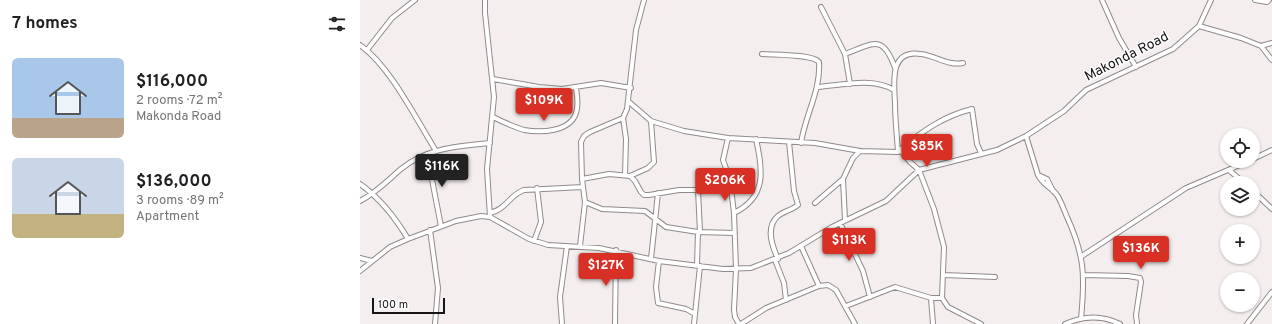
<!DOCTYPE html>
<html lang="en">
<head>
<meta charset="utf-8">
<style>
	:root { --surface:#fff; --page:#f6f6f6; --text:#202124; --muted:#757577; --accent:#d93025 }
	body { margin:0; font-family:Overpass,sans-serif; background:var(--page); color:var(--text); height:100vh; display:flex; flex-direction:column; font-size:15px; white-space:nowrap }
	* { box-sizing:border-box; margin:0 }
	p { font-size:13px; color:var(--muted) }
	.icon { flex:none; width:22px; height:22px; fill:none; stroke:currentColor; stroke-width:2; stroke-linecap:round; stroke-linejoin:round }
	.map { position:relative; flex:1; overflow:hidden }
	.details { display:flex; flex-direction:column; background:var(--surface); width:360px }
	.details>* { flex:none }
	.fabs { position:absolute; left:860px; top:128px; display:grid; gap:8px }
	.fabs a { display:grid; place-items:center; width:40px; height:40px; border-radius:50%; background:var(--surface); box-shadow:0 1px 3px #0004; font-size:20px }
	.scale { position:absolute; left:12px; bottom:10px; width:73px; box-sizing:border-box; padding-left:4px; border:2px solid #161414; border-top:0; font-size:11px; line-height:14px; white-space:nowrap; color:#161414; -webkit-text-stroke:3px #fff; paint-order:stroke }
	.price { position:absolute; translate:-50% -34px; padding:0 9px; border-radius:4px; background:var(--accent); color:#fff; font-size:13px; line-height:26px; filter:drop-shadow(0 1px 2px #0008) }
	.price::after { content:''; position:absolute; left:50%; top:24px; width:12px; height:9px; margin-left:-6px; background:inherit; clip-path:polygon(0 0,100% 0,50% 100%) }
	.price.on { background:#222; color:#fff }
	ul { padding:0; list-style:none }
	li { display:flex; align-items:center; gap:12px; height:100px; padding:0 12px }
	li span { display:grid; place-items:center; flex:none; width:112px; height:80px; border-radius:6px; color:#555 }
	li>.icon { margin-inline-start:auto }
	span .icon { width:48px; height:48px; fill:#fffc; stroke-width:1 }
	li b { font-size:17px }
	h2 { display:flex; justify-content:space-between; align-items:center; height:48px; padding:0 12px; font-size:17px }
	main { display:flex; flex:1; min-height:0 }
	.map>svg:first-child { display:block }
</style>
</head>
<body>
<main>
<section class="details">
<h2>7 homes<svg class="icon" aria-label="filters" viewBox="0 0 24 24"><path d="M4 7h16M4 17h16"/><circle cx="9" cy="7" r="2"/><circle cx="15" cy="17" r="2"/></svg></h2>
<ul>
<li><span style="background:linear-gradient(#a9c7e8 75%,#b9a48a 0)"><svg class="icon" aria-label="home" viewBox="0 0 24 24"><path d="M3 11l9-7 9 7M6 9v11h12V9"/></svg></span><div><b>$116,000</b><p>2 rooms · 72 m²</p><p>Makonda Road</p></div></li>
<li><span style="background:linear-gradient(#c9d6e8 70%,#c2b280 0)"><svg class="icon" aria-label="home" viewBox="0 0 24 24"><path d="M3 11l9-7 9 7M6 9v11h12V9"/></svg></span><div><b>$136,000</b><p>3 rooms · 89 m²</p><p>Apartment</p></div></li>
</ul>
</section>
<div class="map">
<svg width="912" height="324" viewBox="0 0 912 324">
	<rect width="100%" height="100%" fill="#f5eeee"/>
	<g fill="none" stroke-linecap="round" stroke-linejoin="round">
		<defs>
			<path id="minor" d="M 125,0 L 125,13 L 134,97 L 127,169 L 130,217
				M 742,0 L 759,38 L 776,67
				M 895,0 L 907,2 L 909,0
				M 461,7 L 485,54 L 490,84
				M 839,26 L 881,38 L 901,46 L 912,43
				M 0,45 C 30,66 56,119 76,151
				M 901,46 L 912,60
				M 7,50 L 32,18 L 55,0
				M 402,54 C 414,55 452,54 459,62 C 461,91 445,115 441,143
				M 485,54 C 514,43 523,34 535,68
				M 603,63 C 588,66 576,56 561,54 C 529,49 534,82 535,103 C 535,119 537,136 538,152 L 540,150 L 550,162 L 559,170 L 574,209 L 584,247 L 582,298 L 588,307 L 621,324
				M 133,79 L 179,87 L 202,89 L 241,83 L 271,88
				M 458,87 C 482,85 513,77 534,90
				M 268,101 L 291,121 L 324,131 L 368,138 L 455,143 L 500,151 L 538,152
				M 133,117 C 143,122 154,127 164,130 C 181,133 210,132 216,113 C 219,105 217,96 216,88
				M 263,118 L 266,139 L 265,175
				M 666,136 L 678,175 C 682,184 691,187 697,195 C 701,201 704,210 707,217 C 725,256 725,277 721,319
				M 368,138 L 363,160 L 370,180 L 374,213 L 376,269 L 374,310 L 375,317 L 379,324
				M 540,150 C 562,131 584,116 612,109 L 617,144 L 621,153
				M 67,154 L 81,226
				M 893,159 L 912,150
				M 869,170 L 884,183
				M 678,175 L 687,179 L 693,191
				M 270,176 L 288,168 L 294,162 L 291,121
				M 222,179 L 249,174 L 270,176 L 275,181 L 281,192 L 284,195 L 289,195 L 319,190 L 338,190 L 370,180
				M 0,184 C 21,199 35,217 48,239
				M 338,190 L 340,232
				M 893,191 L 912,209
				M 0,201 C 17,192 27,181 41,169 C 66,148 99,146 130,143
				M 225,202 L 242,209 L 285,211 L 306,227 L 338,232 L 375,233
				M 455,203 L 483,179
				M 130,213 C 147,209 149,195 164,190 L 223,187
				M 374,213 C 407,197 403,170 396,139
				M 485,220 L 483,179 L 493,158 L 500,151
				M 480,223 L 503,271 L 510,297
				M 70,230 L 78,288 L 75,324
				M 174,241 L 181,222 L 177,188
				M 220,246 L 225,202 L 222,179 L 221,142 L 224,136 L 230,132 L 263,118 L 267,109 L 276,30 L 284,0
				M 441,246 L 459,286
				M 722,256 L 826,188 L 889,161
				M 0,258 L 12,261
				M 291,259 L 298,193
				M 418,259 C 412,246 405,227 418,216 C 424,211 432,210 438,205 L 434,191 L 429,142
				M 415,260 L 424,283 L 426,300
				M 299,261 L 296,287 L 298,303 L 326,309 L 335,314
				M 337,265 L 338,232
				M 0,271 L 30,247 L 48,239 L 96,221 L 121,216 L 130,217 L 169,239 L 188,245 L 239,248 L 299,261 L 363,269 L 391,268 L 429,253 L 472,227 L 526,201 L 559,170 L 637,150 L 666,136 L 704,111 L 726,90 L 813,49 L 839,26 L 851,0
				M 583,275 L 635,277
				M 724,275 L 768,276 L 780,278 L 781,282 L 776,315 L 777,324
				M 571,298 L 573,324
				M 486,306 L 535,287 L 571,298 L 582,298
				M 202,324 L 200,297 L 207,246
				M 255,324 L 256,250
				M 334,324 L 340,266
				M 381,324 L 406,308 L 459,286 L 468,285 L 476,290 L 495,324
				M 705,324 C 723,316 742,315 760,324
				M 887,324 L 912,292"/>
		</defs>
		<!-- minor casing -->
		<use href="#minor" stroke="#908a8a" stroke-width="6"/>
		<!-- minor -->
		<use href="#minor" stroke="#fff" stroke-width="4"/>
	</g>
	<g text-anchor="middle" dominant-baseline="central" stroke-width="3" stroke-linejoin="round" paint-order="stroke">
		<!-- street labels -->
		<g font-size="14" fill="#161414" stroke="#fff">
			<text transform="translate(767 57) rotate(-27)">Makonda Road</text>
		</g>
	</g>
</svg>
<div class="fabs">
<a><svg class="icon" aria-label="locate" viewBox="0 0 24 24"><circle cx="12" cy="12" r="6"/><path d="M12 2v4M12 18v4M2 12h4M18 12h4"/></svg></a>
<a><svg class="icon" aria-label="layers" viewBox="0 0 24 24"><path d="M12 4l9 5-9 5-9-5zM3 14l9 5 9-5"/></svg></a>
<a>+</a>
<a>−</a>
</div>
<div class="scale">100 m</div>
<b class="price" style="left:184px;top:122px">$109K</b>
<b class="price" style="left:567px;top:168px">$85K</b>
<b class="price on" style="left:82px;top:188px">$116K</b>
<b class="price" style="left:365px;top:202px">$206K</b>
<b class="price" style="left:489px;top:262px">$113K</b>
<b class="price" style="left:781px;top:270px">$136K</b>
<b class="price" style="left:246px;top:287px">$127K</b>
</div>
</main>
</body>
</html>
